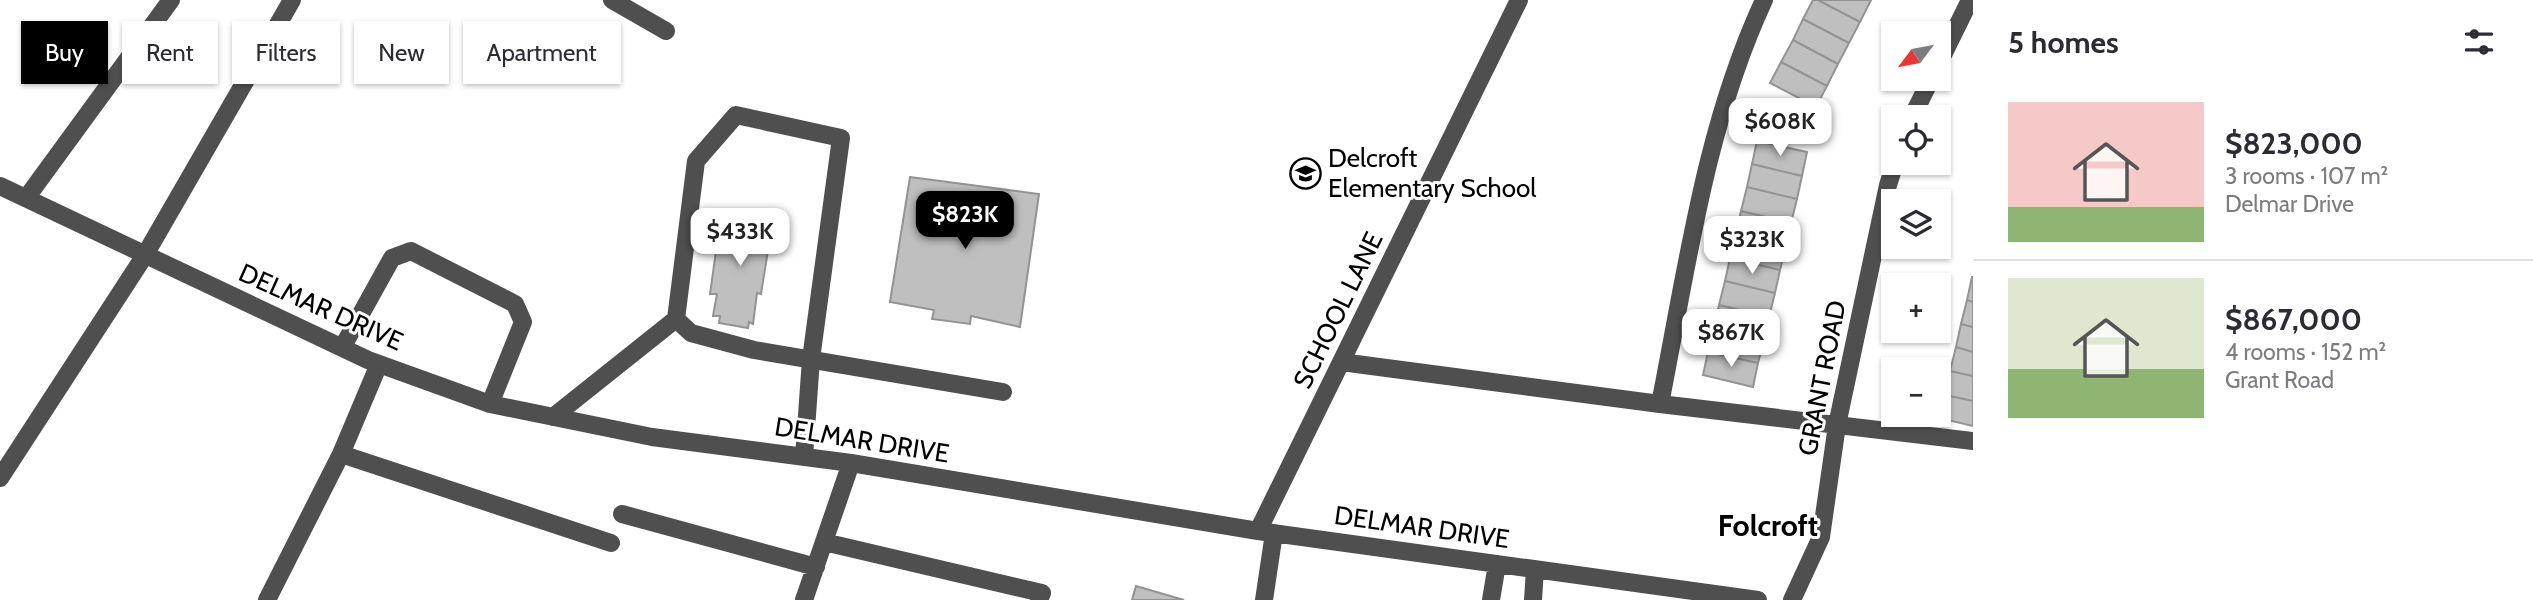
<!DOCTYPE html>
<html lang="en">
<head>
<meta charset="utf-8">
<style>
	:root { --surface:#fff; --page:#f7f7f7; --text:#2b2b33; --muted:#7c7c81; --line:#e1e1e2; --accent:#000 }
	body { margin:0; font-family:Cabin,sans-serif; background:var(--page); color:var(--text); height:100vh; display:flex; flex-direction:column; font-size:26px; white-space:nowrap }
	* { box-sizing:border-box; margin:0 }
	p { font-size:23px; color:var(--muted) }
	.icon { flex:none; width:38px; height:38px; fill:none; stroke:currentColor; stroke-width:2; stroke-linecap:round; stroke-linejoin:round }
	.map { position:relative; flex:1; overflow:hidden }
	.panel { display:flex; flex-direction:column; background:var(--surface); width:560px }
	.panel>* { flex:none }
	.top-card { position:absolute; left:21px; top:21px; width:665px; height:63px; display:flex; gap:14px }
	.needle { width:46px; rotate:238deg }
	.tools { position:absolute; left:1881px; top:21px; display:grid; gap:14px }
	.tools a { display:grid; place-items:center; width:70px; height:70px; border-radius:0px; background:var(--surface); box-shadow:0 2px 5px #0004; font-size:35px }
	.price { position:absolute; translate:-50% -60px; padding:0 16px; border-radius:14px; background:#fff; color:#222; font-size:23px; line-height:46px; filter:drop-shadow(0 2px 4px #0008) }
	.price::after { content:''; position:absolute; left:50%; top:42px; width:21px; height:16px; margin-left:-10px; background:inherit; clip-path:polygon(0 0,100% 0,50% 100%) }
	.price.selected { background:var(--accent); color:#fff }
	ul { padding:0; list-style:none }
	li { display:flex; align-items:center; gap:21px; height:175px; padding:0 35px }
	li+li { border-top:2px solid var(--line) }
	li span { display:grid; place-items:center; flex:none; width:196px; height:140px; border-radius:0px; color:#555 }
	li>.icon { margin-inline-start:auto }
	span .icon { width:84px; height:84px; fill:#fffc; stroke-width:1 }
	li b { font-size:30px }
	h2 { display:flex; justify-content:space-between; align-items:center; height:84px; padding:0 35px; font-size:30px }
	.pill { padding:0 24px; border-radius:0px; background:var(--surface); box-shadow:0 2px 5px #0004; font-size:24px; line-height:63px }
	.pill.selected { background:var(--accent); color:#fff }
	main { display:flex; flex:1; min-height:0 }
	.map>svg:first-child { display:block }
</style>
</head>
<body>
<main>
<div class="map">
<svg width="1973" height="600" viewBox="0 0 1973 600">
	<rect width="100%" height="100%" fill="#fff"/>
	<!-- building -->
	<path fill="#bfbfbf" stroke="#939393" stroke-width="2" d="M 1813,0 L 1818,0 L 1860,22 L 1849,43 L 1803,19 Z
		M 1818,0 L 1871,0 L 1860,22 Z
		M 1803,19 L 1849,43 L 1838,64 L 1793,40 Z
		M 1793,40 L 1838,64 L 1827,86 L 1781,62 Z
		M 1781,62 L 1827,86 L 1816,107 L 1770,83 Z
		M 1757,141 L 1807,152 L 1802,176 L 1752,164 Z
		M 1752,164 L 1802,176 L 1797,199 L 1747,187 Z
		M 910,177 L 1039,194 L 1020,327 L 971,316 L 970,324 L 932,319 L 934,310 L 890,302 Z
		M 1747,187 L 1797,199 L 1791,223 L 1741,211 Z
		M 726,210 L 773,219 L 761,294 L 757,293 L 753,324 L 749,322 L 748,328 L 719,323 L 720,316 L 713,316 L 717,294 L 710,294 L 716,251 L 721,252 Z
		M 1741,211 L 1791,223 L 1786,246 L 1736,234 Z
		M 1736,234 L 1786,246 L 1780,270 L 1730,258 Z
		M 1730,258 L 1780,270 L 1775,293 L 1725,281 Z
		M 1972,277 L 1973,277 L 1973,302 L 1967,300 Z
		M 1725,281 L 1775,293 L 1769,317 L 1719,305 Z
		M 1967,300 L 1973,302 L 1973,327 L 1961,324 Z
		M 1719,305 L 1769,317 L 1764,340 L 1714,328 Z
		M 1961,324 L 1973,327 L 1973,352 L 1956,347 Z
		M 1714,328 L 1764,340 L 1758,363 L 1708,352 Z
		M 1956,347 L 1973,352 L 1973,376 L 1950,371 Z
		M 1708,352 L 1758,363 L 1753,387 L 1703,375 Z
		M 1950,371 L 1973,376 L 1973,401 L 1945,395 Z
		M 1945,395 L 1973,401 L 1973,426 L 1939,418 Z
		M 1136,586 L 1184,600 L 1132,600 Z"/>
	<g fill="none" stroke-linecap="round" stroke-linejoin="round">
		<!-- minor -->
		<path stroke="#4f4f4f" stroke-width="18" d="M 612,0 L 666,31
			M 1939,63 L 1970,0
			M 1912,117 L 1931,79
			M 0,186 L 368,360 L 490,404 L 652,437 L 851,463 L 1258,531 L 1758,600
			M 27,197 L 171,0
			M 342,348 L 392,258 L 411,251 L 515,304 L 523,322 L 490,404
			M 1341,362 L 1660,404 L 1973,441
			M 1660,404 C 1687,268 1705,127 1764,0
			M 553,417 L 676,319
			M 341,454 L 611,543
			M 804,457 L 811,359 L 841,138 L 736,115 L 696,161 L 676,319 L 691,333 L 754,350 L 1003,392
			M 0,478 L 145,255 L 292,0
			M 622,514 L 816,567
			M 1258,531 L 1519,0
			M 824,542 L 1042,593 L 1039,600
			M 267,600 L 341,454 L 379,364
			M 804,600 L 851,463
			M 1264,600 L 1274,533
			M 1491,600 L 1497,564
			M 1533,600 L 1535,569
			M 1792,600 L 1821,537 L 1837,425 L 1888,185 L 1895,163"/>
	</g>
	<!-- icons -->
	<defs>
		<symbol id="school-ring" viewBox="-11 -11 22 22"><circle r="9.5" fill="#fff" stroke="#000" stroke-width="1.5"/><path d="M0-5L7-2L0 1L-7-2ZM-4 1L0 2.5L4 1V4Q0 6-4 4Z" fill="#000"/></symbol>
	</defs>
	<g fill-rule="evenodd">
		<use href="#school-ring" x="1288" y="156" width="35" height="35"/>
	</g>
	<g text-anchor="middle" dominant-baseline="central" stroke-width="6" stroke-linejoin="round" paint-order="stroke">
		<!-- poi labels -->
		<g font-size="26" fill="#000" stroke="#fff" text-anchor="start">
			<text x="1328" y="158">Delcroft<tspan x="1328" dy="30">Elementary School</tspan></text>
		</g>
		<!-- street labels -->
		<g font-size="26" fill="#000" stroke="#fff">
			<text transform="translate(321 307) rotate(24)">DELMAR DRIVE</text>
			<text transform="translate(1338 310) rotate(-64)">SCHOOL LANE</text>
			<text transform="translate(1822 378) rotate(-79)">GRANT ROAD</text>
			<text transform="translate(862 440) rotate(9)">DELMAR DRIVE</text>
			<text transform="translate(1422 527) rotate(8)">DELMAR DRIVE</text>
		</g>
		<!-- quarter labels -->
		<g font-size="30" font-weight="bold" fill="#000" stroke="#fff">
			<text x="1768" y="525">Folcroft</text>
		</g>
	</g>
</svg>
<div class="tools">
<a><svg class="needle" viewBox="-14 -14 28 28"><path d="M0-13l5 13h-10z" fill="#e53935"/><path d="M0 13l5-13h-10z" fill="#7c7c81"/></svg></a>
<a><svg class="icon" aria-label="locate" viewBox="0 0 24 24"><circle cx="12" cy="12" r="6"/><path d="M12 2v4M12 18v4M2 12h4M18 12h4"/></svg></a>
<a><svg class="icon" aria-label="layers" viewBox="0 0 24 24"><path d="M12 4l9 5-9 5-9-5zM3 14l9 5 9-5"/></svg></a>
<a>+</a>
<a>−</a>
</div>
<b class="price" style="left:1780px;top:158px">$608K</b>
<b class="price selected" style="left:965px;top:251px">$823K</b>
<b class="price" style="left:740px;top:268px">$433K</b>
<b class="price" style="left:1752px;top:276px">$323K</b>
<b class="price" style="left:1731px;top:369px">$867K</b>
<div class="top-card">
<a class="pill selected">Buy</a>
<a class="pill">Rent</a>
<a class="pill">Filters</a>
<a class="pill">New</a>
<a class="pill">Apartment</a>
</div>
</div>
<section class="panel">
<h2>5 homes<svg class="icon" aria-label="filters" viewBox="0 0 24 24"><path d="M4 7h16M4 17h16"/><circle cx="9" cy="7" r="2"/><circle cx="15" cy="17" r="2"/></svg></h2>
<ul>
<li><span style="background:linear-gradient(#f6c9c9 75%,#8fb573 0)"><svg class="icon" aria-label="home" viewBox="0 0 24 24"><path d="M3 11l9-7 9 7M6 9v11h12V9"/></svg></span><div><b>$823,000</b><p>3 rooms · 107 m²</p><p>Delmar Drive</p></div></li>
<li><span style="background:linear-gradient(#dfe7d0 65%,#8fb573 0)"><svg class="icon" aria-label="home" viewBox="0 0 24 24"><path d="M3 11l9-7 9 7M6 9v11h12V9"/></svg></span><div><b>$867,000</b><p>4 rooms · 152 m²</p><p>Grant Road</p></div></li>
</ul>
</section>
</main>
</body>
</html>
